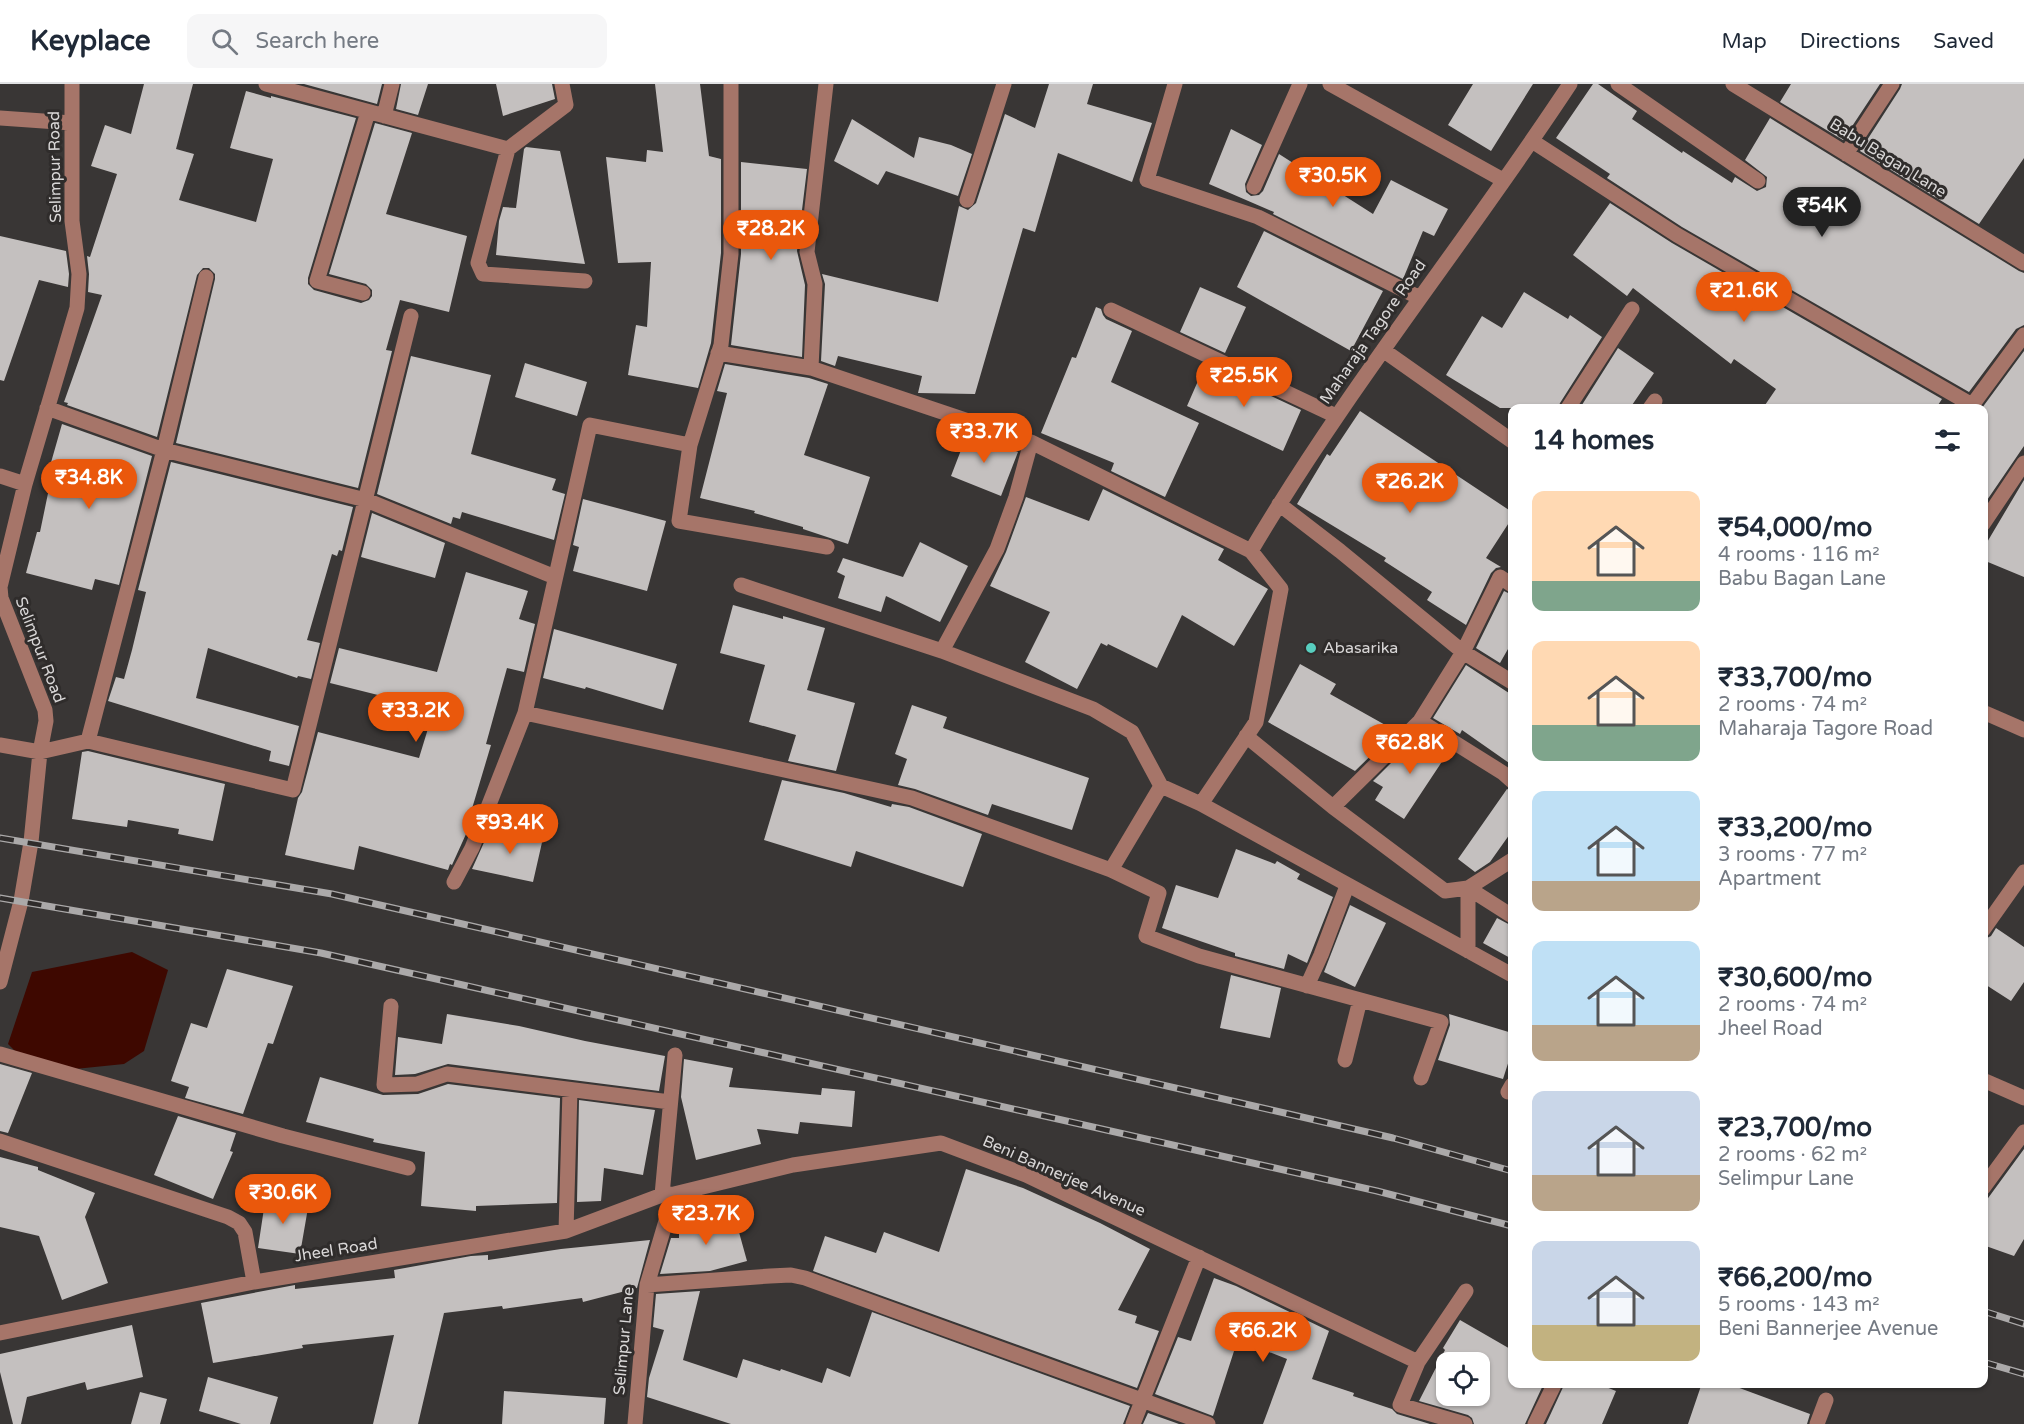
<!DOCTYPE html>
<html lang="en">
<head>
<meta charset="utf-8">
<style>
	:root { --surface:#fff; --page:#f6f6f7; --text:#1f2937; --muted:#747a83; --line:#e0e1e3; --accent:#ea580c }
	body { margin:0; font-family:"Varela Round",sans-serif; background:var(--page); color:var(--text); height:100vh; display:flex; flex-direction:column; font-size:22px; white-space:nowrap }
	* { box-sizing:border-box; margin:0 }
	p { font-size:20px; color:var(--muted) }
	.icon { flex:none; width:33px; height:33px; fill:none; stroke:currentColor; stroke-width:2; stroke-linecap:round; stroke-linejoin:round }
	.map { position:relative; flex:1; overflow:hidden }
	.panel { position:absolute; left:1508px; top:320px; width:480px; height:984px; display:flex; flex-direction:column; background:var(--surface); border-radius:12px; box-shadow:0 2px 4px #0004 }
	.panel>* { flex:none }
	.buttons { position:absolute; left:1436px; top:1268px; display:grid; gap:12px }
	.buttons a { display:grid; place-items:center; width:54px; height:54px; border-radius:12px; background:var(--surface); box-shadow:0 2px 4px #0004; font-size:30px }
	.price { position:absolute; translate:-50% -51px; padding:0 14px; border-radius:21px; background:var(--accent); color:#fff; font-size:20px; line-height:39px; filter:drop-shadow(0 2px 3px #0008) }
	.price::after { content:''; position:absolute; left:50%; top:36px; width:18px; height:14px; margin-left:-9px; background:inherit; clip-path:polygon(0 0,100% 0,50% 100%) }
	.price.on { background:#222; color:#fff }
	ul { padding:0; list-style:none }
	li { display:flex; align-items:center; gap:18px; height:150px; padding:0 24px }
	li span { display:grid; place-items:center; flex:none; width:168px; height:120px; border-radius:12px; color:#555 }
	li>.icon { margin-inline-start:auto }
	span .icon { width:72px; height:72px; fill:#fffc; stroke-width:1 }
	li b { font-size:26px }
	h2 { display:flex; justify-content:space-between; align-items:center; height:72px; padding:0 24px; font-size:26px }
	header { display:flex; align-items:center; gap:36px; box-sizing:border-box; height:84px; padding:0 30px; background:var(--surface); border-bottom:2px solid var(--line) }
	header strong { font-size:28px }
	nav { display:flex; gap:33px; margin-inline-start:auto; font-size:21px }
	.search { width:420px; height:54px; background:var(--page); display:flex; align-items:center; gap:15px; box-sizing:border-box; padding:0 21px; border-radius:12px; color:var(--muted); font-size:22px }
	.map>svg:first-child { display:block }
</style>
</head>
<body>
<header>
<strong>Keyplace</strong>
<div class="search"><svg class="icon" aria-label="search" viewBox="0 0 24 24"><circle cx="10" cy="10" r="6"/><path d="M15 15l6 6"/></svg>Search here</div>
<nav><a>Map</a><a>Directions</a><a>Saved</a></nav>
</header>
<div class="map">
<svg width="2024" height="1340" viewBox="0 0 2024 1340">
	<rect width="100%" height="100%" fill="#393635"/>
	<!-- water -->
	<path fill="#3e0800" d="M 132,868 L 168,886 L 144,967 L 124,980 L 75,985 L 26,978 L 8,960 L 32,888 Z"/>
	<!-- building -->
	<path fill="#c4c0bf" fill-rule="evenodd" d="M 144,0 L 193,0 L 176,65 L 194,70 L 179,116 L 256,138 L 273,75 L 230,64 L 246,7 L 271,14 L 271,12 L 356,34 L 308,194 L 308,200 L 314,206 L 361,219 L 369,216 L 372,212 L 372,206 L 366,200 L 329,190 L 375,39 L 412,49 L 386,130 L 467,152 L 449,228 L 400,216 L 386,266 L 392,267 L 358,404 L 176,359 L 215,195 L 215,190 L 209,184 L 203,184 L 197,191 L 157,353 L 67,321 L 68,319 L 64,318 L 102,211 L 88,208 L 89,190 L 87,172 L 90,173 L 117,90 L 91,82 L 105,41 L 131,50 Z
		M 304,0 L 382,0 L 377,20 Z
		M 401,0 L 428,0 L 418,31 L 396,25 Z
		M 496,0 L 552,0 L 555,15 L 503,32 Z
		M 655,0 L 700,0 L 709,72 L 721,75 L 721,169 L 711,259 L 698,304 L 628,291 L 636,241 L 647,243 L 651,178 L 618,179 L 606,73 L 646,78 L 647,66 L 663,68 Z
		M 1049,0 L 1093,0 L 1087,20 L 1152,39 L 1132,98 L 1058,69 L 1035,148 L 1023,144 L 975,310 L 918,309 L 922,292 L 838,272 L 835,282 L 821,277 L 825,200 L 822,190 L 938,218 L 959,122 L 968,126 L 976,119 L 1005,30 L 1035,44 Z
		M 1473,0 L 1533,0 L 1491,67 L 1448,41 Z
		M 1593,0 L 1598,0 L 1637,27 L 1632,35 L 1682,69 L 1683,67 L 1732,99 L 1735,93 L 1757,107 L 1766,103 L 1767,93 L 1745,76 L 1770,34 L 2019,187 L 2024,189 L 2024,241 L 2016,245 L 1969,308 L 1682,143 L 1607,94 L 1610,90 L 1556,54 Z
		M 1791,0 L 1880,0 L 1843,56 L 1780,18 Z
		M 1902,0 L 2024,0 L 2024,74 L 1979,140 L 1860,67 L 1900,5 Z
		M 852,35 L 914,74 L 919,53 L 951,61 L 972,70 L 958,112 L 886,87 L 878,101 L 834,77 Z
		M 1231,45 L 1262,61 L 1245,100 L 1246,108 L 1251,112 L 1259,111 L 1263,107 L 1279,70 L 1373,130 L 1391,96 L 1448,125 L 1434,152 L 1423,147 L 1403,195 L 1273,130 L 1274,128 L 1209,100 Z
		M 526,63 L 560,67 L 585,180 L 496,171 L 499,137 L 503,123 L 516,124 L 524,65 Z
		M 741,78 L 807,85 L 797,167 L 805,201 L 802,273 L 731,261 L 741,170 Z
		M 1610,119 L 1672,159 L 1942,315 L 1936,324 L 1763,324 L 1776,305 L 1734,275 L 1731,280 L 1633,204 L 1627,212 L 1573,171 Z
		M 1264,147 L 1383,207 L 1351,267 L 1237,203 Z
		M 0,152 L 66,167 L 69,190 L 68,203 L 39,196 L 4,297 L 0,296 Z
		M 1200,203 L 1246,223 L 1225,269 L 1180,248 Z
		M 1524,208 L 1568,235 L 1570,231 L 1602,253 L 1560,319 L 1558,324 L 1500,324 L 1446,291 L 1482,232 L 1502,244 Z
		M 1096,223 L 1101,225 L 1103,231 L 1106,235 L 1132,247 L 1111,298 L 1199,339 L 1165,413 L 1111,387 L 1114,379 L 1041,349 L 1072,273 L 1076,274 Z
		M 1618,264 L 1654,289 L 1630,324 L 1580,324 Z
		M 2024,267 L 2024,362 L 1983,422 L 1982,324 Z
		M 411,272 L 491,291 L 471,370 L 556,395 L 552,406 L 565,410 L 554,456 L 462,428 L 460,435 L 453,433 L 451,440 L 377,410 Z
		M 525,279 L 587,298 L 577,332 L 515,313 Z
		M 725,280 L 809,294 L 828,300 L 804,371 L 870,393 L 848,460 L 803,445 L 803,443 L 754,429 L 755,427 L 700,414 L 727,309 L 717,307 Z
		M 1205,281 L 1301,326 L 1283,367 L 1187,322 Z
		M 1360,327 L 1512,428 L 1512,434 L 1486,474 L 1501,483 L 1496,484 L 1491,489 L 1466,541 L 1427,516 L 1432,508 L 1384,477 L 1386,474 L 1297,420 L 1327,370 L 1330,372 Z
		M 62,340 L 152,372 L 119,501 L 95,495 L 92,506 L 26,489 L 37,448 L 40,448 L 52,390 L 48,389 Z
		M 968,348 L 1018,368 L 1001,412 L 951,392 Z
		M 171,378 L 353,423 L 342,467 L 339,466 L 337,472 L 332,470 L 307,556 L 320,559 L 311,595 L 298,592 L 297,594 L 208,564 L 196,614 L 299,642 L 289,682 L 269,677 L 271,667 L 108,617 L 116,593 L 124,595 L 132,566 L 146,508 L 138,506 Z
		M 2024,396 L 2024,493 L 1983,476 L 1983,465 Z
		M 1103,405 L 1224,465 L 1218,476 L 1268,505 L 1234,562 L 1182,531 L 1157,584 L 1108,560 L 1107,562 L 1101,559 L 1077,605 L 1025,578 L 1050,528 L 990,502 L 1006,468 L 1026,413 L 1089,437 Z
		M 583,415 L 666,437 L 647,507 L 573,487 L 579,463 L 573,461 Z
		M 372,429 L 445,459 L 435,494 L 361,473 Z
		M 920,458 L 968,482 L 940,538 L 886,512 L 881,528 L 838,514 L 845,492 L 837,488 L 843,474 L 903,493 Z
		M 466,488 L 528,507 L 519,535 L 535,540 L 524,588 L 507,584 L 486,660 L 491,661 L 468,738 L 471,739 L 452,781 L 450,780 L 448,786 L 359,762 L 354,786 L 285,771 L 298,714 L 302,708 L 318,648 L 419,674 L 434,625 L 330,599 L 339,564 L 437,588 Z
		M 1504,507 L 1512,511 L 1512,558 L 1500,579 L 1476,564 Z
		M 733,521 L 783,535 L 783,532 L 825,544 L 807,606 L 855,619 L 836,687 L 788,677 L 796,651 L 749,638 L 765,581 L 720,569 Z
		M 554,545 L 677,580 L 663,626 L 586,603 L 585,605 L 543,594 Z
		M 1300,580 L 1336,600 L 1330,610 L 1396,647 L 1355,687 L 1268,638 Z
		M 1466,581 L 1512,611 L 1512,681 L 1462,646 L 1460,650 L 1433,634 Z
		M 912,621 L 947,633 L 943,644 L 1089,694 L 1072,746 L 992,720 L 988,731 L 915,705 L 898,701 L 907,675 L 895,670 Z
		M 1421,649 L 1449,667 L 1404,735 L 1375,716 L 1383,703 L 1373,697 Z
		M 88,667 L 225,700 L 213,757 L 178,750 L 179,745 L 128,736 L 127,743 L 72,735 L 82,668 Z
		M 782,696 L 844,709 L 891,723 L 892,720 L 909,723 L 982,750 L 963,803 L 856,767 L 851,783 L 764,756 Z
		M 1507,705 L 1512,707 L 1512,747 L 1490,778 L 1475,788 L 1458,775 Z
		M 491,743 L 543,754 L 533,798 L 472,785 Z
		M 1236,765 L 1275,780 L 1277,777 L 1300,790 L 1297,795 L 1333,813 L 1307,879 L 1288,870 L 1284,885 L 1235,872 L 1235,869 L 1162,844 L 1176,801 L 1218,814 Z
		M 1350,821 L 1386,839 L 1355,903 L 1324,888 Z
		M 1497,834 L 1512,842 L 1512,875 L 1483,859 Z
		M 1996,844 L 2024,863 L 2024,898 L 2011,917 L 1983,899 L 1983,856 L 1991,852 Z
		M 227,885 L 293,902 L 273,960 L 268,959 L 243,1030 L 185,1014 L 189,1003 L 171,997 L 191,939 L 207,944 Z
		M 1231,891 L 1281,904 L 1270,954 L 1220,944 Z
		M 447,930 L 519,942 L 585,957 L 665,972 L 659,1007 L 448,980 L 415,990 L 395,991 L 398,953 L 442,960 Z
		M 1449,930 L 1512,949 L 1512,967 L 1503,995 L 1438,976 L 1450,941 Z
		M 684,975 L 733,984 L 729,1003 L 821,1011 L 822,1004 L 855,1007 L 852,1043 L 800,1038 L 798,1050 L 757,1045 L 761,1060 L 696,1076 L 681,1013 Z
		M 0,980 L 32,989 L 8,1049 L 0,1047 Z
		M 320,993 L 383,1011 L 418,1010 L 448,1000 L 560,1014 L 557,1119 L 476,1122 L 476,1127 L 421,1122 L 425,1068 L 373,1058 L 374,1055 L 306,1038 Z
		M 579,1016 L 655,1026 L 643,1091 L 604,1084 L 601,1117 L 577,1118 Z
		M 178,1032 L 236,1049 L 230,1067 L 233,1068 L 213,1115 L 154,1091 Z
		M 2024,1065 L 2024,1155 L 2014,1172 L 1983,1161 L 1983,1121 Z
		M 0,1073 L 38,1083 L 38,1086 L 95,1109 L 85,1133 L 108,1199 L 62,1216 L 39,1152 L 0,1143 Z
		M 966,1085 L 1023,1104 L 1100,1139 L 1150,1165 L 1118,1226 L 1137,1232 L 1135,1239 L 1159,1247 L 1137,1304 L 813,1187 L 825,1152 L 876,1169 L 884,1148 L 939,1168 Z
		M 266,1111 L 309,1118 L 300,1170 L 258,1164 Z
		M 732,1123 L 747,1177 L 710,1187 L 660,1190 L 671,1154 L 679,1154 L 679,1146 L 706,1141 L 705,1130 Z
		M 650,1156 L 637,1204 L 583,1218 L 582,1214 L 503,1225 L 502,1222 L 444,1229 L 418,1340 L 373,1340 L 394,1251 L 302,1261 L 303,1264 L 213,1279 L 201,1219 L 295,1201 L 295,1205 L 395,1194 L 394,1186 L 471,1172 L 488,1171 L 488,1176 L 561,1165 Z
		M 1214,1194 L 1236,1202 L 1329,1247 L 1312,1295 L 1354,1309 L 1353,1312 L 1392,1325 L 1397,1330 L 1430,1340 L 1263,1340 L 1287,1275 L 1241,1257 L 1238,1265 L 1235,1264 L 1213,1332 L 1155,1310 L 1178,1253 L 1191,1257 Z
		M 700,1207 L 683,1276 L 737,1294 L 743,1275 L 780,1287 L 781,1285 L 822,1299 L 827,1284 L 850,1293 L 872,1228 L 1130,1322 L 1123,1340 L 731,1340 L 647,1313 L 649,1294 L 664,1246 L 653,1243 L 656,1210 Z
		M 1460,1236 L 1512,1266 L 1512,1299 L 1544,1299 L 1525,1340 L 1474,1340 L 1472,1334 L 1468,1331 L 1419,1317 L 1445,1266 L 1443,1264 ZM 1446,1278 L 1479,1278 L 1479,1311 L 1446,1311 Z
		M 132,1241 L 143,1293 L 87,1306 L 85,1298 L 27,1313 L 21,1340 L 13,1340 L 0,1288 L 0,1270 Z
		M 208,1293 L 278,1313 L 270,1340 L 241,1340 L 199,1327 Z
		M 1565,1299 L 1596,1299 L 1616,1307 L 1602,1340 L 1546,1340 Z
		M 1702,1299 L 1726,1299 L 1810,1330 L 1807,1340 L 1688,1340 Z
		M 504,1307 L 606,1314 L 604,1340 L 502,1340 Z
		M 140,1308 L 167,1315 L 160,1340 L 131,1340 Z
		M 1148,1329 L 1179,1340 L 1143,1340 Z"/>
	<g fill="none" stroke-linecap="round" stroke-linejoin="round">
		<!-- minor -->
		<path stroke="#a67569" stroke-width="15" d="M 266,0 L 508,65
			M 562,0 L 566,21 L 508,65 L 478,179 L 483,190 L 585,197
			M 826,0 L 807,168 L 815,200 L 811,284 L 1031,358 L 1251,467
			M 1175,0 L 1147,96 L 1258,133 L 1420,214
			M 1330,0 L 1503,96
			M 1618,0 L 1758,97
			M 1733,0 L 2024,179
			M 384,32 L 392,0
			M 0,34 L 72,39
			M 1532,57 L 1677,151 L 1972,321
			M 1846,70 L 1892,0
			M 1254,103 L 1300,0
			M 967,116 L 1004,0
			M 363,209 L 317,197 L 368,28
			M 1111,226 L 1336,332
			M 1383,266 L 1512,357
			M 718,269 L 811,284
			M 47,324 L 164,366 L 366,416 L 555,493
			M 1568,324 L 1632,225
			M 1650,324 L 1655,317
			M 1970,324 L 2024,251
			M 690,361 L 679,437 L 827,463
			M 0,392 L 25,400
			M 1279,420 L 1340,467 L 1463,568 L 1512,598
			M 1983,440 L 2024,379
			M 741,501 L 942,567 L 1093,625 L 1132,648 L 1161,702
			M 942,567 L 997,465 L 1016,413 L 1031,358
			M 1983,628 L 2024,646
			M 525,629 L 912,714 L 1111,786 L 1161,702 L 1201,720 L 1512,891
			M 1420,637 L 1503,689 L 1512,697
			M 1246,652 L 1333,723 L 1445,807 L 1468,804 L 1512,832
			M 88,657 L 164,366 L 206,193
			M 0,661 L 40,668 L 88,657 L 293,706 L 411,232
			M 1201,720 L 1256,638 L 1281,505 L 1251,467 C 1347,304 1466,158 1570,0
			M 1333,723 L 1420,637 L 1463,568 L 1500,493 L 1512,501
			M 1111,786 L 1159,809 L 1146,852 L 1199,872 L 1441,938 L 1421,994
			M 454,798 L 472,764 L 525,629 L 590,341 L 690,361 L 721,261 L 731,170 L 731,0
			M 1983,846 L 2024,788
			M 1468,867 L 1468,804 L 1512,776
			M 0,898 L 21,817 L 31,758 L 40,668 L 46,637 L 45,626 L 1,514 L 0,503 L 25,400 L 77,224 L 79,190 L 72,137 L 72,0
			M 1307,902 L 1321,871 L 1347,802
			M 391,922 L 384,1001 L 417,1000 L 447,990 L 670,1018
			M 0,970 L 283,1052 L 408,1084
			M 1345,976 L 1360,916
			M 1983,996 L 2024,1014
			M 1508,1008 L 1512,1001
			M 0,1057 L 228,1133 L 239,1139 L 245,1148 L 254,1198
			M 1983,1104 L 2024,1048
			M 662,1111 L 675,971
			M 566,1147 L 570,1006
			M 647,1201 L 770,1192 L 791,1191 L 805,1194 L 1208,1340
			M 0,1249 L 254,1198 L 566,1147 L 662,1111 L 674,1110 L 793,1081 L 941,1059 L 1026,1091 L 1418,1278
			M 635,1340 L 647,1201 L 674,1110
			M 1133,1340 L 1199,1173
			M 1465,1340 L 1400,1321 L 1418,1278 L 1466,1207
			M 1535,1340 L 1555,1299
			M 1817,1340 L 1826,1316"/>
		<defs>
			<path id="rail" d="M 0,754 L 332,810 L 1393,1054 L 1512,1087
				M 0,814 L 321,869 L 1377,1107 L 1512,1142
				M 1983,1227 L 2024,1240
				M 1983,1278 L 2024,1290"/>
		</defs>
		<!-- rail casing -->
		<use href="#rail" stroke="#aba9a9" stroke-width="7"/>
		<!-- rail -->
		<use href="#rail" stroke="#2f2c2b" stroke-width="4.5" stroke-dasharray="14" stroke-linecap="butt"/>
	</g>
	<!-- markers -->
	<circle fill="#58cebf" stroke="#2f2c2b" stroke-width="2" cx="1311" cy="564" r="6"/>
	<g text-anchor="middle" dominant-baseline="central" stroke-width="6" stroke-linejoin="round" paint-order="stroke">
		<!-- street labels -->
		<g font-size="16" fill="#d9d7d7" stroke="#2f2c2b">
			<text transform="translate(1888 74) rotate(32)">Babu Bagan Lane</text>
			<text transform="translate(55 83) rotate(-91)">Selimpur Road</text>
			<text transform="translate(1373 248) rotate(-55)">Maharaja Tagore Road</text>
			<text transform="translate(40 566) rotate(69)">Selimpur Road</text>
			<text transform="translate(1064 1092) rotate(24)">Beni Bannerjee Avenue</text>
			<text transform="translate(336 1166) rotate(-9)">Jheel Road</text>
			<text transform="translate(624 1257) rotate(-85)">Selimpur Lane</text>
		</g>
		<!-- poi labels -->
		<g font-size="16" fill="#d9d7d7" stroke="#2f2c2b" text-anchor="start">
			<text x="1323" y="564">Abasarika</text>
		</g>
	</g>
</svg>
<div class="buttons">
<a><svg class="icon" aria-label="locate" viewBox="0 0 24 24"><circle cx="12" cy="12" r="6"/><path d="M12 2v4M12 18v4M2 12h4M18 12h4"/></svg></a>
</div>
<b class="price" style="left:1333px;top:124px">₹30.5K</b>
<b class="price on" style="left:1822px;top:154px">₹54K</b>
<b class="price" style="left:771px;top:177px">₹28.2K</b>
<b class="price" style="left:1744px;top:239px">₹21.6K</b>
<b class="price" style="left:1244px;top:324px">₹25.5K</b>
<b class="price" style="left:984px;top:380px">₹33.7K</b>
<b class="price" style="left:89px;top:426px">₹34.8K</b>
<b class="price" style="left:1410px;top:430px">₹26.2K</b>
<b class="price" style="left:416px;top:659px">₹33.2K</b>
<b class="price" style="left:1410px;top:691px">₹62.8K</b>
<b class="price" style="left:510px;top:771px">₹93.4K</b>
<b class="price" style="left:283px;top:1141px">₹30.6K</b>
<b class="price" style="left:706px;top:1162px">₹23.7K</b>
<b class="price" style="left:1263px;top:1279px">₹66.2K</b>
<section class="panel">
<h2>14 homes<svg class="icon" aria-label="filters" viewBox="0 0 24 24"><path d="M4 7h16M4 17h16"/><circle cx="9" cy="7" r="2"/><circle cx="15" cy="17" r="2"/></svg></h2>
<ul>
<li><span style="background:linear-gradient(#ffd9b3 75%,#7fa58c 0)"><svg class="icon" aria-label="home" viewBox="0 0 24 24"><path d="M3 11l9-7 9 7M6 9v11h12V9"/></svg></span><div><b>₹54,000/mo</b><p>4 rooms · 116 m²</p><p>Babu Bagan Lane</p></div></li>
<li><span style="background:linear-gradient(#ffd9b3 70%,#7fa58c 0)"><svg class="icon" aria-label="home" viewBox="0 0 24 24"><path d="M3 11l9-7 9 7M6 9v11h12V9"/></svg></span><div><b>₹33,700/mo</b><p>2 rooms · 74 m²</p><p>Maharaja Tagore Road</p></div></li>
<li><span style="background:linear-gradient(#bfe0f5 75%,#b9a48a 0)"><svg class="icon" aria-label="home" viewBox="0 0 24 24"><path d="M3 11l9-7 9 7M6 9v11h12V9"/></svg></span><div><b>₹33,200/mo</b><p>3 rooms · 77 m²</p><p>Apartment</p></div></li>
<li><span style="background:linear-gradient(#bfe0f5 70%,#b9a48a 0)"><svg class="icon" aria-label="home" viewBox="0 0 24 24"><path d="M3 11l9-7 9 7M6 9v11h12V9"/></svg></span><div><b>₹30,600/mo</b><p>2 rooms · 74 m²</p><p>Jheel Road</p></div></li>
<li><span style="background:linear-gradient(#c9d6e8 70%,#b9a48a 0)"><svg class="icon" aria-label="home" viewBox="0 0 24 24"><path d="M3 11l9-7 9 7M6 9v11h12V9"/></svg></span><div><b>₹23,700/mo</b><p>2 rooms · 62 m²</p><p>Selimpur Lane</p></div></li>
<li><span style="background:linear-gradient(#c9d6e8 70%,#c2b280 0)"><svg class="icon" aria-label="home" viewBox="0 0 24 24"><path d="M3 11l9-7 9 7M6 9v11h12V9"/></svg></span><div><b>₹66,200/mo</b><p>5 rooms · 143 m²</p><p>Beni Bannerjee Avenue</p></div></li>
</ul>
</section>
</div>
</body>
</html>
